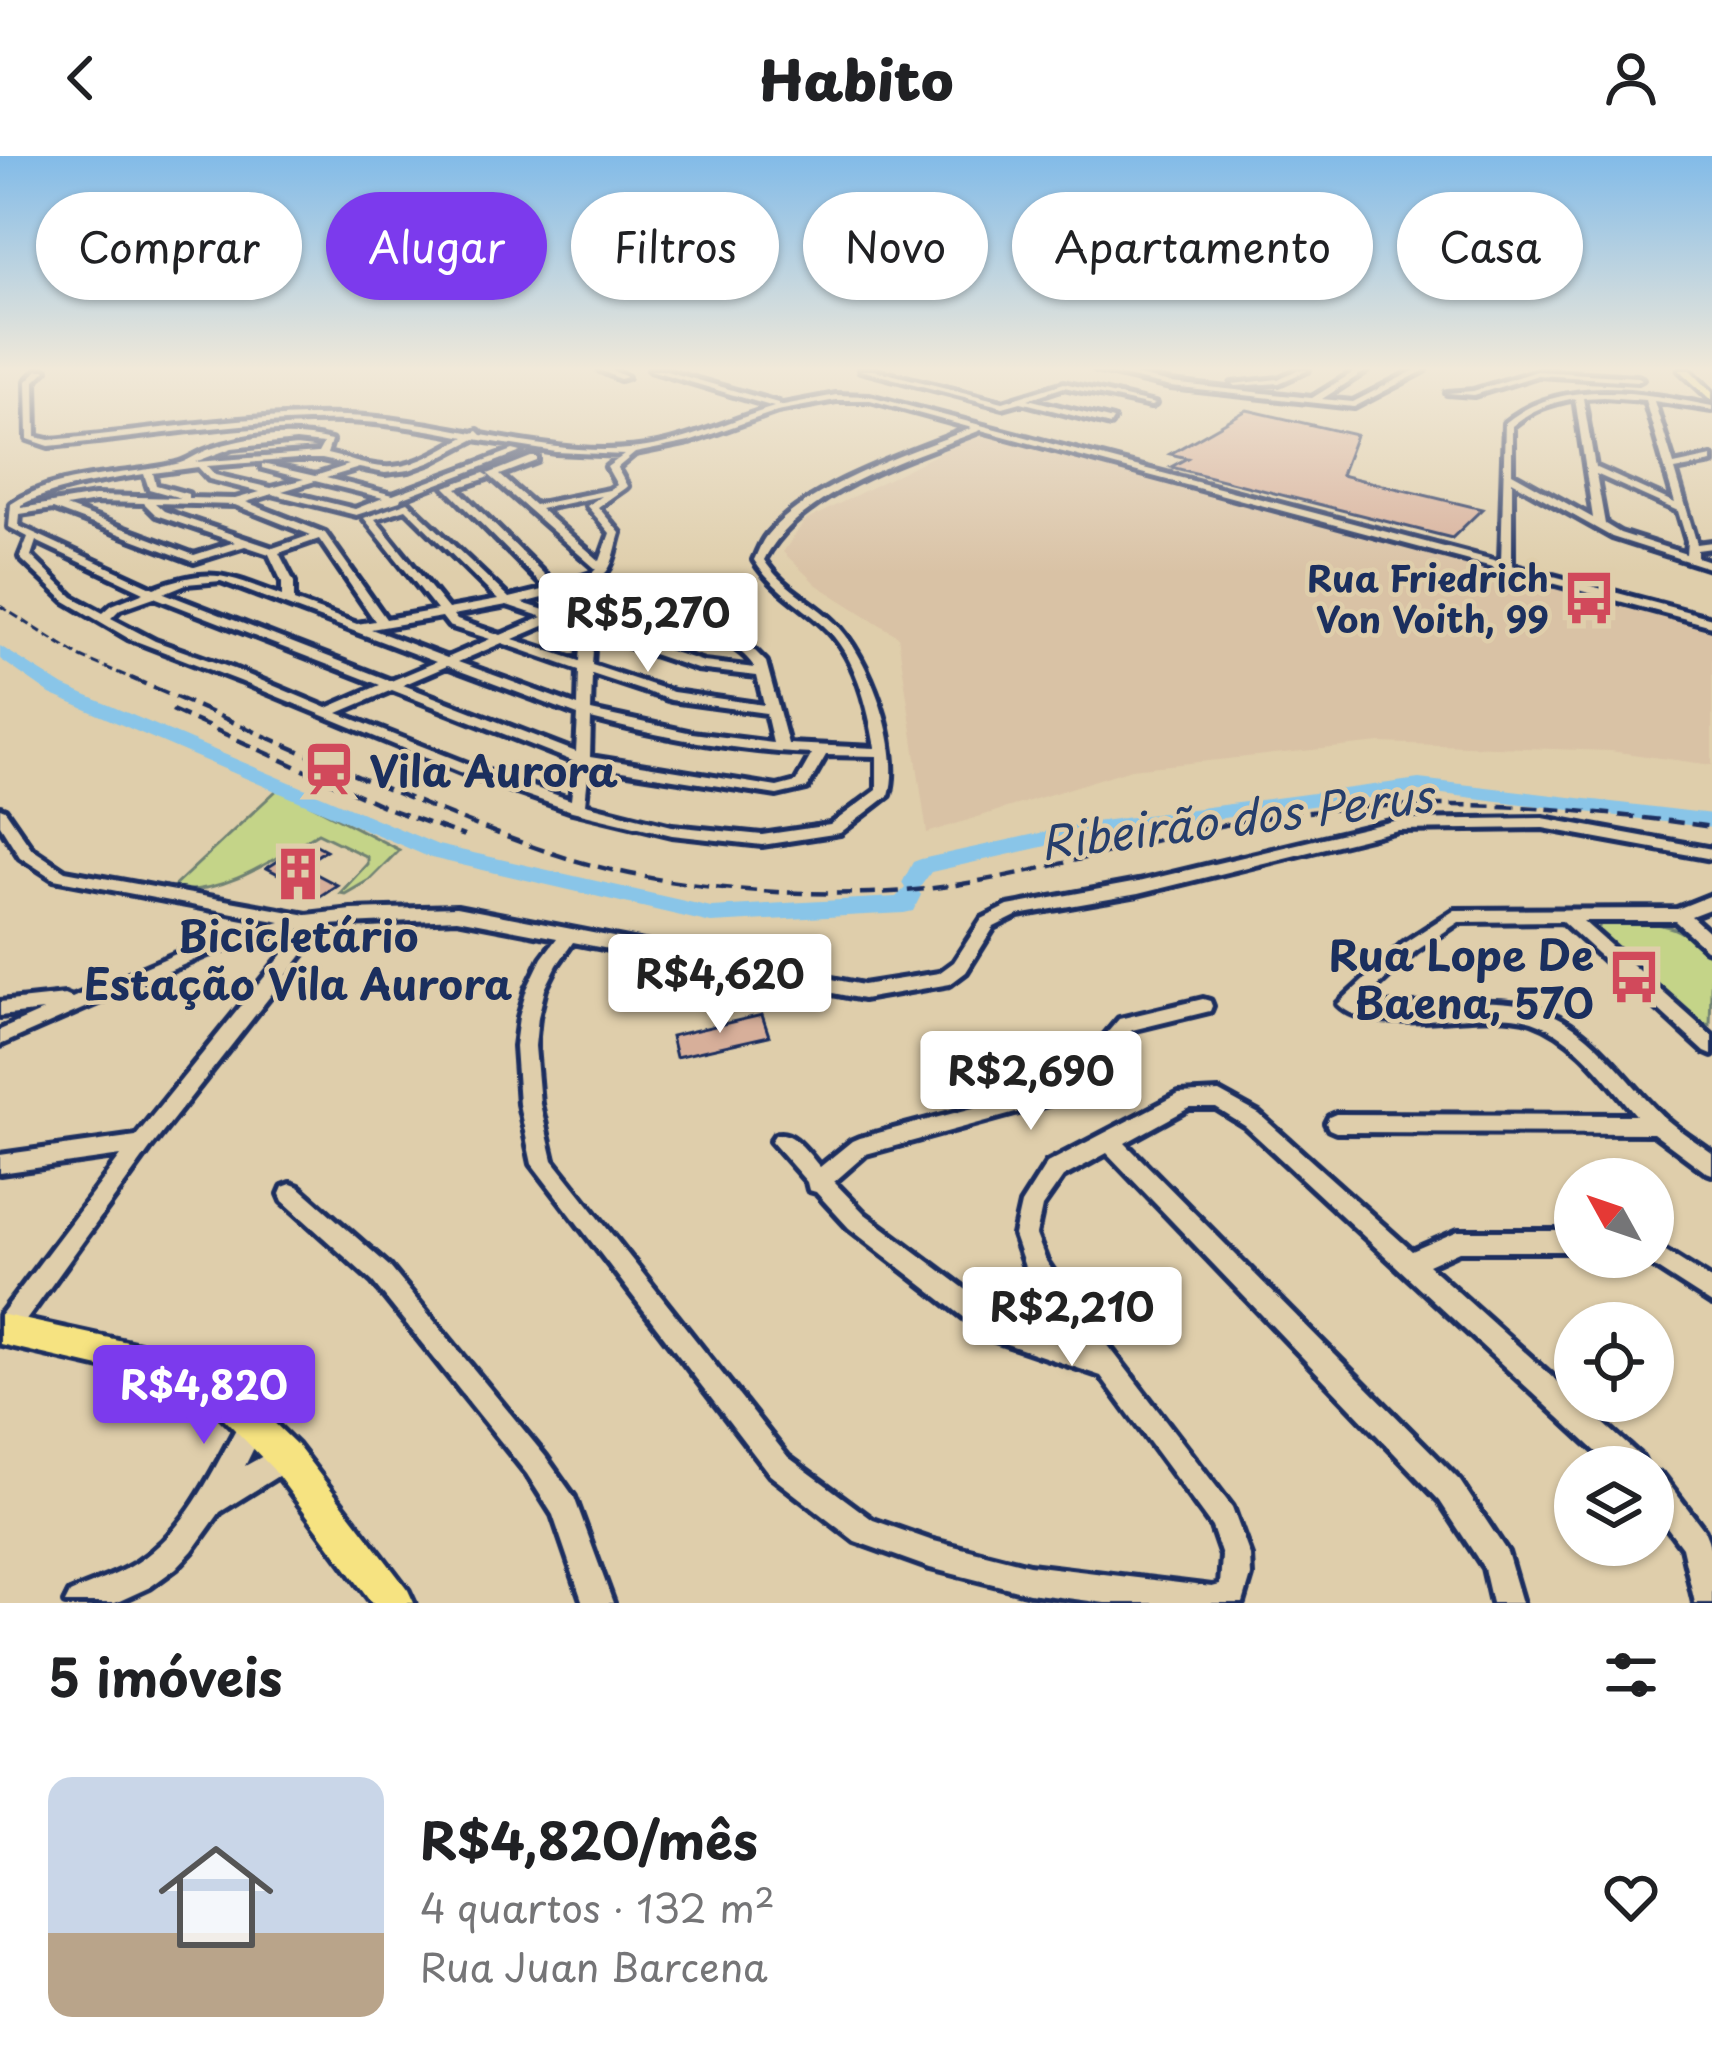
<!DOCTYPE html>
<html lang="pt">
<head>
<meta charset="utf-8">
<style>
	:root { --surface:#fff; --page:#f6f6f6; --text:#202124; --muted:#757577; --accent:#7c3aed }
	body { margin:0; font-family:"Playpen Sans",sans-serif; background:var(--page); color:var(--text); height:100vh; display:flex; flex-direction:column; font-size:45px; white-space:nowrap }
	* { box-sizing:border-box; margin:0 }
	p { font-size:39px; color:var(--muted) }
	.icon { flex:none; width:66px; height:66px; fill:none; stroke:currentColor; stroke-width:2; stroke-linecap:round; stroke-linejoin:round }
	.map { position:relative; height:1447px; overflow:hidden }
	.side { display:flex; flex-direction:column; background:var(--surface); flex:1 }
	.side>* { flex:none }
	.hud { position:absolute; left:36px; top:36px; width:1641px; height:108px; display:flex; gap:24px }
	.needle { width:78px; rotate:310deg }
	.controls { position:absolute; left:1554px; top:1002px; display:grid; gap:24px }
	.controls a { display:grid; place-items:center; width:120px; height:120px; border-radius:50%; background:var(--surface); box-shadow:0 3px 9px #0004; font-size:60px }
	.price { position:absolute; translate:-50% -102px; padding:0 27px; border-radius:12px; background:#fff; color:#222; font-size:39px; line-height:78px; filter:drop-shadow(0 3px 6px #0008) }
	.price::after { content:''; position:absolute; left:50%; top:72px; width:36px; height:27px; margin-left:-18px; background:inherit; clip-path:polygon(0 0,100% 0,50% 100%) }
	.price.current { background:var(--accent); color:#fff }
	ul { padding:0; list-style:none }
	li { display:flex; align-items:center; gap:36px; height:300px; padding:0 48px }
	li span { display:grid; place-items:center; flex:none; width:336px; height:240px; border-radius:24px; color:#555 }
	li>.icon { margin-inline-start:auto }
	span .icon { width:144px; height:144px; fill:#fffc; stroke-width:1 }
	li b { font-size:51px }
	h2 { display:flex; justify-content:space-between; align-items:center; height:144px; padding:0 48px; font-size:51px }
	.chip { padding:0 42px; border-radius:54px; background:var(--surface); box-shadow:0 3px 9px #0004; font-size:42px; line-height:108px }
	.chip.current { background:var(--accent); color:#fff }
	header { display:flex; justify-content:space-between; align-items:center; height:156px; padding:0 48px; background:var(--surface); font-size:54px; font-weight:800 }
	.map>svg:first-child { display:block }
</style>
</head>
<body>
<header><svg class="icon" aria-label="back" viewBox="0 0 24 24"><path d="M15 5l-7 7 7 7"/></svg>Habito<svg class="icon" aria-label="person" viewBox="0 0 24 24"><circle cx="12" cy="8" r="4"/><path d="M4 21q1-7 8-7t8 7"/></svg></header>
<div class="map">
<svg width="1712" height="1447" viewBox="0 0 1712 1447">
	<rect width="100%" height="100%" fill="#dfceab"/>
	<filter id="ink" filterUnits="userSpaceOnUse"><feTurbulence type="fractalNoise" baseFrequency=".00833" numOctaves="2"/><feDisplacementMap in="SourceGraphic" scale="24" xChannelSelector="R" yChannelSelector="G"/><feConvolveMatrix kernelMatrix="1 2 1 2 8 2 1 2 1" color-interpolation-filters="sRGB"/></filter>
	<g filter="url(#ink)">
		<!-- built -->
		<path fill="#d9c2a5" d="M 979,277 L 1712,472 L 1712,609 L 1610,595 L 1380,587 L 1131,613 L 927,677 L 898,480 L 817,429 L 783,396 L 805,365 Z"/>
		<!-- green -->
		<path fill="#c4d488" stroke="#708273" stroke-width="3" d="M 279,632 L 399,694 L 369,724 L 345,738 L 340,737 L 367,708 L 367,701 L 318,677 C 274,703 224,740 170,734 Z
			M 1600,767 C 1651,767 1675,761 1712,801 L 1710,869 L 1691,864 L 1597,780 Z"/>
		<g fill="none" stroke-linecap="round" stroke-linejoin="round">
			<!-- river -->
			<path fill="#89c5e8" fill-rule="evenodd" d="M 0,490 L 64,530 L 438,689 L 711,751 L 896,741 L 905,732 L 902,727 L 913,706 L 921,703 L 1086,667 L 1419,623 L 1712,658 L 1712,672 L 1419,635 L 1086,681 L 931,716 L 918,734 L 921,739 L 913,755 L 904,757 L 711,767 L 431,702 L 50,538 L 0,503 Z"/>
		</g>
		<!-- building -->
		<path fill="#d7af9a" stroke="#1b2f5e" stroke-width="3" d="M 1247,254 L 1356,279 L 1341,319 L 1482,353 L 1452,382 L 1171,311 L 1187,302 L 1170,298 Z
			M 309,685 L 326,694 L 301,710 L 337,729 L 320,740 L 267,712 Z
			M 762,859 L 769,880 L 676,901 L 671,880 Z"/>
		<g fill="none" stroke-linecap="round" stroke-linejoin="round">
			<defs>
				<path id="minor" d="M 38,214 L 46,214 L 35,225 L 36,281 L 49,284 C 147,276 245,258 345,260 C 388,261 431,269 473,277 L 478,275 L 482,279 C 539,289 600,301 658,289 C 698,280 735,263 774,251 L 650,214 L 663,214 L 778,247 L 778,250 L 836,239 L 870,240 L 1501,406 L 1505,267 C 1561,220 1645,237 1712,250 L 1712,254 L 1654,245 L 1674,309 L 1712,301 L 1712,307 L 1675,314 L 1697,388 L 1712,386 L 1712,392 L 1697,394 L 1697,401 L 1712,406 L 1712,413 L 1612,381 L 1512,325 L 1512,409 L 1712,462 L 1712,470 L 981,274 C 912,302 800,334 764,404 C 782,432 811,444 834,466 C 869,499 903,593 889,639 L 840,677 L 762,689 L 672,679 L 572,655 L 470,620 L 240,525 L 128,482 L 65,445 L 21,403 L 20,401 L 28,381 L 9,371 L 11,348 C 58,316 122,321 176,308 C 187,306 198,297 210,293 C 248,280 292,275 331,285 L 327,298 C 346,302 364,310 383,311 C 414,313 439,294 465,281 C 425,273 385,266 345,265 C 246,263 148,281 49,290 L 28,283 L 27,225 ZM 1604,241 L 1645,244 L 1675,347 L 1595,311 L 1583,242 ZM 1575,242 L 1593,362 L 1512,317 L 1512,270 C 1532,253 1550,247 1575,242 ZM 836,244 L 870,244 L 972,272 C 912,296 808,329 767,379 C 761,386 758,396 754,404 C 772,433 799,447 823,469 C 856,499 868,550 875,592 L 788,588 L 766,506 L 742,482 L 717,472 L 599,439 L 554,457 L 522,447 C 540,443 597,429 607,415 C 614,406 616,389 620,377 L 598,351 L 625,332 L 627,330 L 617,312 L 635,297 L 689,286 L 777,255 ZM 475,283 L 556,296 L 624,299 L 607,311 L 617,329 L 609,334 L 534,349 L 500,319 L 537,305 L 537,301 L 531,301 L 488,318 L 596,413 L 591,418 L 556,430 L 457,332 L 487,322 L 489,320 L 484,317 L 445,331 L 546,433 L 509,442 L 408,346 L 364,362 L 437,454 L 386,463 L 325,377 L 246,346 L 272,338 L 356,359 L 400,345 L 401,342 L 521,296 L 513,294 L 393,339 L 326,322 L 359,312 L 385,317 L 409,314 L 431,306 ZM 296,285 L 323,288 L 318,297 L 195,306 L 232,292 ZM 297,303 L 322,303 L 349,309 L 315,320 L 262,308 L 262,312 L 304,323 L 271,332 L 215,319 L 207,310 ZM 198,311 L 209,323 L 260,336 L 235,343 L 188,342 L 188,338 L 156,329 L 153,317 ZM 144,318 L 149,333 L 181,342 L 95,340 L 21,352 L 21,349 C 59,330 102,325 144,318 ZM 1596,318 L 1678,355 L 1687,385 L 1686,398 L 1620,377 L 1605,368 ZM 315,325 L 383,342 L 355,353 L 282,335 ZM 601,340 L 587,350 L 610,377 L 600,405 L 540,353 ZM 95,346 L 144,347 L 156,359 L 235,386 L 194,399 L 66,351 ZM 155,347 L 235,349 L 311,379 L 273,392 L 164,355 ZM 53,353 L 194,406 L 245,390 L 269,398 L 282,426 L 282,440 C 227,420 212,410 154,432 L 19,370 L 20,358 ZM 406,353 L 498,444 L 448,453 L 375,363 ZM 319,383 L 375,465 L 357,468 L 294,445 L 294,426 L 279,397 ZM 36,385 L 144,436 L 112,449 L 103,457 L 73,441 L 31,400 ZM 221,425 L 436,506 L 391,525 L 164,437 L 186,428 ZM 154,441 L 380,529 L 327,552 L 234,513 L 155,485 L 111,462 L 120,453 ZM 600,446 C 642,458 734,474 755,512 L 704,506 L 565,461 ZM 507,449 L 543,461 L 501,479 L 457,464 L 453,459 ZM 442,461 L 449,470 L 490,483 L 447,502 L 371,473 ZM 555,465 L 582,474 L 580,505 L 513,483 ZM 594,478 L 697,513 L 757,520 L 764,549 L 673,536 L 592,509 ZM 502,487 L 579,514 L 578,550 L 458,506 ZM 447,510 L 578,559 L 576,596 L 403,529 ZM 592,518 L 671,544 L 766,557 L 773,587 L 692,577 L 591,555 ZM 392,534 L 575,606 L 571,644 L 480,613 L 338,557 ZM 591,563 C 663,582 737,595 812,598 L 796,626 L 777,631 L 590,601 ZM 826,599 L 877,600 L 877,634 L 830,669 L 762,679 L 672,670 L 585,648 L 589,610 L 777,639 L 807,632 Z
					M 600,214 L 611,214 L 627,221 L 620,223 Z
					M 860,214 L 874,214 L 1003,246 L 1064,227 L 1155,248 L 1151,250 L 1064,231 L 1028,243 L 1113,264 L 1110,269 L 1021,246 L 1003,251 Z
					M 1096,214 L 1112,214 L 1171,227 L 1312,242 L 1357,214 L 1367,214 L 1322,243 L 1353,246 L 1415,214 L 1425,214 L 1354,251 L 1171,231 Z
					M 1297,214 L 1308,214 L 1279,227 L 1236,230 L 1232,228 L 1278,223 Z
					M 1537,215 L 1638,221 L 1642,223 L 1638,225 L 1538,219 L 1474,239 L 1447,237 L 1473,235 Z
					M 0,652 L 5,654 L 32,693 L 65,715 L 307,759 L 351,754 L 457,751 L 863,829 L 939,817 L 954,806 L 982,763 L 1008,750 L 1138,726 L 1398,664 L 1543,662 L 1712,693 L 1712,703 L 1543,672 L 1398,674 L 1138,738 L 1018,759 L 994,771 L 966,816 L 950,828 L 863,843 L 573,786 L 557,809 L 545,833 L 538,861 L 535,890 L 540,948 L 553,1004 L 788,1301 L 873,1364 L 930,1384 L 1029,1409 L 1212,1431 L 1220,1429 L 1222,1400 L 1212,1371 L 1101,1220 L 992,1183 L 849,1072 L 816,1036 L 809,1034 L 807,1026 L 771,985 L 775,979 C 793,973 808,998 820,1011 L 852,985 L 859,982 L 1053,931 L 1079,910 L 1119,863 L 1203,843 L 1210,845 L 1212,850 L 1210,855 L 1132,874 L 1093,922 L 1066,943 L 866,998 L 834,1026 L 865,1058 L 1008,1165 L 1077,1188 L 1048,1148 L 1025,1111 L 1014,1079 L 1021,1048 L 1047,1007 L 1179,938 L 1219,936 L 1259,958 L 1412,1095 L 1458,1075 L 1575,1075 L 1575,1095 L 1459,1095 L 1428,1109 L 1575,1241 L 1575,1245 L 1579,1245 L 1642,1302 L 1646,1311 L 1613,1311 L 1245,970 L 1216,952 L 1189,952 L 1125,987 L 1460,1325 L 1507,1396 L 1522,1447 L 1492,1447 L 1484,1412 L 1440,1345 L 1107,997 L 1063,1021 L 1042,1051 L 1036,1079 L 1046,1105 L 1064,1132 L 1232,1351 L 1250,1400 L 1251,1420 L 1243,1447 L 1105,1447 L 1029,1437 L 930,1412 L 855,1385 L 770,1319 L 532,1008 L 519,948 L 515,890 L 519,861 L 527,833 L 542,802 L 557,782 L 457,763 L 326,769 L 149,994 L 14,1181 L 5,1185 L 0,1183 L 0,1160 L 121,1000 L 0,1017 L 0,999 L 136,980 L 304,772 L 208,798 L 0,889 L 0,874 L 43,855 L 0,860 L 0,846 L 65,839 L 72,842 L 197,789 L 281,766 L 54,723 L 20,701 L 0,669 Z
					M 1712,739 L 1712,752 L 1691,760 L 1712,779 L 1712,795 L 1706,793 L 1675,765 L 1583,765 L 1712,880 L 1712,899 L 1705,896 L 1562,765 L 1459,766 L 1416,795 L 1361,846 C 1413,856 1466,840 1518,848 C 1587,858 1620,921 1667,964 C 1681,976 1697,986 1712,997 L 1712,1018 L 1704,1015 L 1653,977 L 1336,976 L 1329,973 L 1326,967 L 1329,961 L 1336,958 L 1636,959 C 1607,925 1577,881 1532,865 C 1482,848 1373,884 1338,848 L 1404,787 L 1455,754 L 1677,753 Z
					M 291,1028 L 299,1031 L 389,1110 L 545,1300 L 574,1341 L 613,1447 L 583,1447 L 553,1359 L 527,1318 L 373,1126 L 283,1045 L 280,1038 L 283,1031 Z
					M 1653,1087 L 1712,1124 L 1712,1148 L 1645,1105 L 1643,1101 L 1653,1101 Z
					M 254,1252 L 263,1256 L 267,1265 L 245,1310 L 285,1288 L 294,1292 L 298,1301 L 294,1310 L 220,1356 L 192,1395 L 176,1412 L 150,1431 L 115,1447 L 65,1447 L 70,1437 C 92,1427 117,1420 138,1406 C 190,1371 216,1309 245,1256 Z
					M 1653,1316 L 1663,1320 L 1704,1374 L 1708,1384 L 1712,1399 L 1712,1447 L 1695,1447 L 1682,1391 L 1653,1352 Z"/>
				<path id="major" d="M 1679,214 L 1690,214 L 1712,236 L 1712,245 Z
					M 0,1158 L 182,1198 L 227,1221 L 297,1289 L 408,1434 L 414,1447 L 372,1447 L 273,1313 L 205,1243 L 177,1229 L 0,1188 Z"/>
			</defs>
			<!-- minor casing -->
			<use href="#minor" stroke="#1b2f5e" stroke-width="10"/>
			<!-- major casing -->
			<use href="#major" stroke="#1b2f5e" stroke-width="9"/>
			<!-- minor -->
			<use href="#minor" fill="#dfceab" fill-rule="evenodd"/>
			<!-- major -->
			<use href="#major" fill="#f6e381" fill-rule="evenodd"/>
			<!-- rail-far1 -->
			<path stroke="#1b2f5e" stroke-width="3" stroke-dasharray="9 4.5" stroke-linecap="butt" d="M 0,450 L 81,501 L 138,525"/>
			<!-- rail -->
			<path stroke="#1b2f5e" stroke-width="4.5" stroke-dasharray="16 8" stroke-linecap="butt" d="M 131,522 C 264,578 396,641 531,690 C 637,729 759,740 871,737 C 1003,733 1123,686 1252,664 C 1405,638 1560,649 1712,671
				M 172,554 L 392,654 L 464,680"/>
		</g>
	</g>
	<!-- sky -->
	<linearGradient id="sky" x2="0" y2="1"><stop stop-color="#82bbe8"/><stop offset="0.51" stop-color="#f1e9d9"/><stop offset="1" stop-color="#f1e9d9" stop-opacity="0"/></linearGradient>
	<rect width="1712" height="417" fill="url(#sky)"/>
	<!-- icons -->
	<defs>
		<symbol id="bus-bare" viewBox="-9 -9 18 18"><path d="M-5-6H5V4H4V6H2V4H-2V6H-4V4H-5ZM-3.5-4V0h7V-4ZM-3.5 1.2v1.5H-2V1.2ZM2 1.2v1.5H3.5V1.2Z" fill="#d1495b" stroke="#dfceab" stroke-width="2.5" paint-order="stroke"/></symbol>
		<symbol id="station-bare" viewBox="-9 -9 18 18"><path d="M-3-6H3Q5-6 5-4V2Q5 4 3 4L4.5 6H3L1.5 4h-3L-3 6H-4.5L-3 4Q-5 4-5 2V-4Q-5-6-3-6ZM-3.5-4v3h7v-3ZM-3.5 1v1.5H-2V1ZM2 1v1.5H3.5V1Z" fill="#d1495b" stroke="#dfceab" stroke-width="2.5" paint-order="stroke"/></symbol>
		<symbol id="building-bare" viewBox="-9 -9 18 18"><path d="M-4-6H4V6H1V3H-1V6H-4ZM-2.5-4.3h1.7v1.8h-1.7ZM.8-4.3h1.7v1.8H.8ZM-2.5-1h1.7V.8h-1.7ZM.8-1h1.7V.8H.8Z" fill="#d1495b" stroke="#dfceab" stroke-width="2.5" paint-order="stroke"/></symbol>
	</defs>
	<g fill-rule="evenodd">
		<use href="#bus-bare" x="1551" y="404" width="76" height="76"/>
		<use href="#station-bare" x="291" y="575" width="76" height="76"/>
		<use href="#building-bare" x="260" y="680" width="76" height="76"/>
		<use href="#bus-bare" x="1596" y="783" width="76" height="76"/>
	</g>
	<g text-anchor="middle" dominant-baseline="central" stroke-width="9" stroke-linejoin="round" paint-order="stroke">
		<!-- far-poi labels -->
		<g font-size="36" font-weight="bold" fill="#1b2f5e" stroke="#dfceab" text-anchor="end">
			<text x="1549" y="421">Rua Friedrich<tspan x="1549" dy="41">Von Voith, 99</tspan></text>
		</g>
		<!-- poi labels -->
		<g font-size="42" font-weight="bold" fill="#1b2f5e" stroke="#dfceab" text-anchor="start">
			<text x="369" y="613">Vila Aurora</text>
			<text x="298" y="778" text-anchor="middle">Bicicletário<tspan x="298" dy="48">Estação Vila Aurora</tspan></text>
			<text x="1594" y="797" text-anchor="end">Rua Lope De<tspan x="1594" dy="48">Baena, 570</tspan></text>
		</g>
		<!-- water labels -->
		<g font-size="45" font-style="italic" fill="#263e6c" stroke="#dfceab">
			<text transform="translate(1236 661) rotate(-7)">Ribeirão dos Perus</text>
		</g>
	</g>
</svg>
<div class="controls">
<a><svg class="needle" viewBox="-14 -14 28 28"><path d="M0-13l5 13h-10z" fill="#e53935"/><path d="M0 13l5-13h-10z" fill="#757577"/></svg></a>
<a><svg class="icon" aria-label="locate" viewBox="0 0 24 24"><circle cx="12" cy="12" r="6"/><path d="M12 2v4M12 18v4M2 12h4M18 12h4"/></svg></a>
<a><svg class="icon" aria-label="layers" viewBox="0 0 24 24"><path d="M12 4l9 5-9 5-9-5zM3 14l9 5 9-5"/></svg></a>
</div>
<b class="price" style="left:648px;top:519px">R$5,270</b>
<b class="price" style="left:720px;top:880px">R$4,620</b>
<b class="price" style="left:1031px;top:977px">R$2,690</b>
<b class="price" style="left:1072px;top:1213px">R$2,210</b>
<b class="price current" style="left:204px;top:1291px">R$4,820</b>
<div class="hud">
<a class="chip">Comprar</a>
<a class="chip current">Alugar</a>
<a class="chip">Filtros</a>
<a class="chip">Novo</a>
<a class="chip">Apartamento</a>
<a class="chip">Casa</a>
</div>
</div>
<section class="side">
<h2>5 imóveis<svg class="icon" aria-label="filters" viewBox="0 0 24 24"><path d="M4 7h16M4 17h16"/><circle cx="9" cy="7" r="2"/><circle cx="15" cy="17" r="2"/></svg></h2>
<ul>
<li><span style="background:linear-gradient(#c9d6e8 65%,#b9a48a 0)"><svg class="icon" aria-label="home" viewBox="0 0 24 24"><path d="M3 11l9-7 9 7M6 9v11h12V9"/></svg></span><div><b>R$4,820/mês</b><p>4 quartos · 132 m²</p><p>Rua Juan Barcena</p></div><svg class="icon" aria-label="heart" viewBox="0 0 24 24"><path d="M12 20l-8-8c-3-5 5-10 8-4 3-6 11-1 8 4z"/></svg></li>
</ul>
</section>
</body>
</html>
